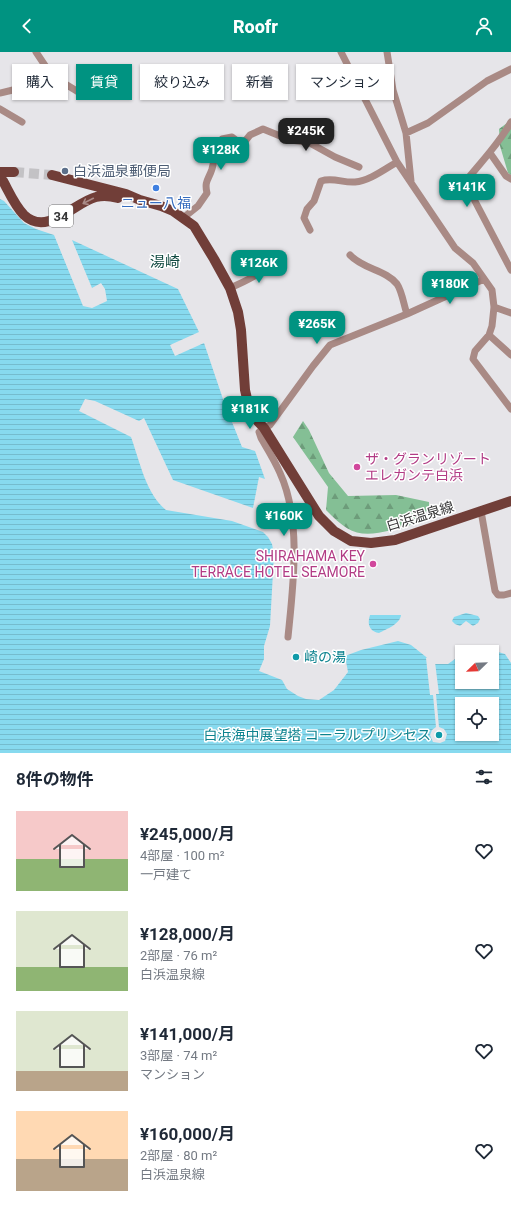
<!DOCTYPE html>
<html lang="ja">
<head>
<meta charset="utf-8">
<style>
	:root { --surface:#fff; --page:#f2f2f3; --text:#1f2937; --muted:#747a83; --accent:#009381 }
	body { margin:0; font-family:Roboto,"Noto Sans JP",sans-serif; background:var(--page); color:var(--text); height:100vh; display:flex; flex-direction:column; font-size:15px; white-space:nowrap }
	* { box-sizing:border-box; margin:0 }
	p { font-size:13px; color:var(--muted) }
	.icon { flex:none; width:22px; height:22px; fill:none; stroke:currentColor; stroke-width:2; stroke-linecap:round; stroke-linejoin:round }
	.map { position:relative; height:701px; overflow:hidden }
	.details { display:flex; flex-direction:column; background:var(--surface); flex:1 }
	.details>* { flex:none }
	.guide { position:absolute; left:12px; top:12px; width:487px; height:36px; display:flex; gap:8px }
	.needle { width:26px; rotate:247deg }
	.controls { position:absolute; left:455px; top:593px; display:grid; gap:8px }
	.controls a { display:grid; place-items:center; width:44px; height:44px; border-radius:0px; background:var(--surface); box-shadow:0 1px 3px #0004; font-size:20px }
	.price { position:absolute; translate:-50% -34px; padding:0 9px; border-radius:8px; background:var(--accent); color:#fff; font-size:13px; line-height:26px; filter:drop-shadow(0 1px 2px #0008) }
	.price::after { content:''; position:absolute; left:50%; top:24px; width:12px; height:9px; margin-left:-6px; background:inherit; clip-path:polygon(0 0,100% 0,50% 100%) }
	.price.active { background:#222; color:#fff }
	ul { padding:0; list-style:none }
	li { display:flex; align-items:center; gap:12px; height:100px; padding:0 16px }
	li span { display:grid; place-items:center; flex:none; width:112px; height:80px; border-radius:0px; color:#555 }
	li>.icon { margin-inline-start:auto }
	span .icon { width:48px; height:48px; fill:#fffc; stroke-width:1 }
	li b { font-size:17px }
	h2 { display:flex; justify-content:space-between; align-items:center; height:48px; padding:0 16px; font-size:17px }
	.tag { padding:0 14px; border-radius:0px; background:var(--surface); box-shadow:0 1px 3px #0004; font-size:14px; line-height:36px }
	.tag.active { background:var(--accent); color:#fff }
	header { display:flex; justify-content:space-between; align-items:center; height:52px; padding:0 16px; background:var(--accent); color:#fff; font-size:18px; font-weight:800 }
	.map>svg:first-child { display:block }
</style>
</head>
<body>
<header><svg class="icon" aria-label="back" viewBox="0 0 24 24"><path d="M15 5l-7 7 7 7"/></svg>Roofr<svg class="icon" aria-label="person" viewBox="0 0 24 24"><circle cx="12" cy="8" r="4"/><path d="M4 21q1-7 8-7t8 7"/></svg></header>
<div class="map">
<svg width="511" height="701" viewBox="0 0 511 701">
	<defs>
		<pattern id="forest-firs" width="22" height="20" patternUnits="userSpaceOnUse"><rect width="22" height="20" fill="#84bf95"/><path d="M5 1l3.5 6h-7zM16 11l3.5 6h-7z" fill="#6d9c7a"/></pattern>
		<pattern id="water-rules" width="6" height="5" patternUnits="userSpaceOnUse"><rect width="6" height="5" fill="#87daef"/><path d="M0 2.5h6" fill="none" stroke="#75bcce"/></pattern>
	</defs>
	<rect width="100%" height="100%" fill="#e6e5e9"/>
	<!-- forest -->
	<path fill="url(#forest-firs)" d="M 511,68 L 511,123 L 508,121 L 500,94 L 499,77 Z
		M 303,369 L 309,378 L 329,421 L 348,444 L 396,443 L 429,450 L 429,457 C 422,462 417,468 410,473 C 406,476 398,477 392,478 C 360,486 349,482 326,458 L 328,435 L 293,385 Z"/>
	<!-- water -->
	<path fill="url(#water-rules)" fill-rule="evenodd" d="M 0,147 L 4,149 L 24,171 L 36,177 L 54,183 L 83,254 L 92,256 L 107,249 L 105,237 L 101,231 L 92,236 L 72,188 L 178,237 L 199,280 L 170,293 L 175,304 L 204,291 L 224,350 L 242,395 L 255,399 L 265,427 L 259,425 L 253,456 L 173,428 L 144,366 L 139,369 L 95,349 L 85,347 L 79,359 L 131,385 C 140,410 146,442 166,458 L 232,469 L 263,480 L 268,485 L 272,492 L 274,502 L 270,574 L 264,594 L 264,607 L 259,619 L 282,628 L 287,637 L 298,644 L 306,647 L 319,648 L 334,638 L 348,620 L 345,604 L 361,598 L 398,589 L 411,593 L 435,612 L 448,612 L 462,602 L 462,630 L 492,630 L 492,600 L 464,600 L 469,596 L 488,597 L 505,602 L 511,611 L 511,701 L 0,701 ZM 462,652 L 492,652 L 492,682 L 462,682 Z
		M 466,561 L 478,564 L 480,567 L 478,571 L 473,574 L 466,569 L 460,574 L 455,572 L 452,569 L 454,565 Z
		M 370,563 L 401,563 C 400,572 387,577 379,581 C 369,579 367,572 370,563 Z"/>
	<!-- pier -->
	<path fill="#e6e5e9" d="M 429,604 L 435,610 L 439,642 L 436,642 L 439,675 L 444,677 L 447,682 L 445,689 L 440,691 L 433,690 L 430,683 L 432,678 L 436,675 L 433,643 L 430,643 L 426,606 Z"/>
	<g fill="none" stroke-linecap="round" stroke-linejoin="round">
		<!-- primary-tunnel -->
		<path stroke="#c3c2c5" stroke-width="10" stroke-dasharray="10 5" stroke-linecap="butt" d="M 14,120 L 52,123"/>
		<!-- street -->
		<path stroke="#a98a85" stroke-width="7" d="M 36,0 L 46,15 L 54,32 L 62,30 L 80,41 L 110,40 L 118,38
			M 341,0 L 397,110 L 455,196 L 473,211 L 492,238 L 494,255 L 492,274 L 489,283 L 475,299 L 473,307 L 511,357
			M 387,0 L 393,38 L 406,81 L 411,129
			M 0,41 L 17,37
			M 0,57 L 22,70
			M 511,70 C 499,92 481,110 465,130 L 511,218
			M 406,81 L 428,71 L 487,29 L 511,17
			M 490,101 L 506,124 L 511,127
			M 183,166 L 198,154 L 207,141 C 204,129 209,127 212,117 C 215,106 214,96 222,87 L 232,85 L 240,91 L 246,88 L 250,83 L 263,77 L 290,88 L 308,90 L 335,105 L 359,115
			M 310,178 L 304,166 L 307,157 L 314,149 L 321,129 C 333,125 343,131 355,130 C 369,129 385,117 397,110
			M 350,203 C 363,217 386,218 397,232 C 402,239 404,254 407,262
			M 230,236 C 246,229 263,221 275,208
			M 494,255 L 511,261
			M 489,283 L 511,303
			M 481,459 L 495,539 L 498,543 L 504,543 L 511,541
			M 288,585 C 293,534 302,469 280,421 C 275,409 268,398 261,386 L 259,380 L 270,373 L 313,314 L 330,293 L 407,262 L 484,227"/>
		<!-- primary -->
		<path stroke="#713e38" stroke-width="10" d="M 0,120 L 14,120
			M 52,123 L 126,142 L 140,148 L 161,154 L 173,159 L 194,174 L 214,207 L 230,236 L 238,260 L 241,278 L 245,338 L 248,351 L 254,365 L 264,376 L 319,464 L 334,479 L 351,489 L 371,491 L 395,488 L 511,449
			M 0,126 L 3,129 C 9,140 15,154 24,163 C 47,185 75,150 96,145 C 103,143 111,144 118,146"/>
	</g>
	<!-- one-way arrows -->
	<defs><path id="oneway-shaft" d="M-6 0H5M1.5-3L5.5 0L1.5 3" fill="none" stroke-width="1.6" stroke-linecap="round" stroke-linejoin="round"/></defs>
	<use stroke="#aa8b88" href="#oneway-shaft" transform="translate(88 149) rotate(153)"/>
	<!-- markers -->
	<circle fill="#5c6f8a" stroke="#fff" stroke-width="1.5" cx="65" cy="119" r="4"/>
	<circle fill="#3f7fe0" stroke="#fff" stroke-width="1.5" cx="156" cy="136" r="4"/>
	<g fill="#d1479c" stroke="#fff" stroke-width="1.5">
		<circle cx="357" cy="415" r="4"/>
		<circle cx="373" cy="512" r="4"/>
	</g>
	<g fill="#0f9aa8" stroke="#fff" stroke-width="1.5">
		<circle cx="296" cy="605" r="4"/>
		<circle cx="439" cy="683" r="4"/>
	</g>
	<g text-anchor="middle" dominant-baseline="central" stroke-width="3" stroke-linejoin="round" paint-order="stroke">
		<!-- shield labels -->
		<rect fill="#fff" stroke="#727273" stroke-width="1" x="49" y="153" width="24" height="22" rx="3"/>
		<g font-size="13" font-weight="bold" fill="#363637">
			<text x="61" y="164">34</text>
		</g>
		<!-- service labels -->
		<g font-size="14" fill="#4e5e75" stroke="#fff" text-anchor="start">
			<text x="73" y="119">白浜温泉郵便局</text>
		</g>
		<!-- shop labels -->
		<g font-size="14" fill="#366cbe" stroke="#fff">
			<text x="156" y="151">ニュー八福</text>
		</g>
		<!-- hotel labels -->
		<g font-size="14" fill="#b23c85" stroke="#fff" text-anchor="start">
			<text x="365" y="407">ザ・グランリゾート<tspan x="365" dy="16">エレガンテ白浜</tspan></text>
			<text x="365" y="504" text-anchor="end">SHIRAHAMA KEY<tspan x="365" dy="16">TERRACE HOTEL SEAMORE</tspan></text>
		</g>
		<!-- street labels -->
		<g font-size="14" fill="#363637" stroke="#fff">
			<text transform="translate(420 464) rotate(-17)">白浜温泉線</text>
		</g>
		<!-- culture labels -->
		<g font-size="14" fill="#0d838f" stroke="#fff" text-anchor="start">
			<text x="304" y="605">崎の湯</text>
			<text x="431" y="683" text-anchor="end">白浜海中展望塔 コーラルプリンセス</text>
		</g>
		<!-- neighbourhood labels -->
		<g font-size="15" fill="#114a41" stroke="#fff">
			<text x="165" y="210">湯崎</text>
		</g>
	</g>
</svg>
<div class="controls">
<a><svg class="needle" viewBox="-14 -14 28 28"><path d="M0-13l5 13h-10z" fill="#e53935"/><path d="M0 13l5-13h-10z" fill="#747a83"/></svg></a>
<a><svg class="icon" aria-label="locate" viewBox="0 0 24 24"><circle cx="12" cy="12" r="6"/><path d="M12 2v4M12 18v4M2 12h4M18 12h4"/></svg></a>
</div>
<b class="price active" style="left:306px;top:100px">¥245K</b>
<b class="price" style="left:221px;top:119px">¥128K</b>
<b class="price" style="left:467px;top:156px">¥141K</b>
<b class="price" style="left:259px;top:232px">¥126K</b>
<b class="price" style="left:450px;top:253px">¥180K</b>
<b class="price" style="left:317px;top:293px">¥265K</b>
<b class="price" style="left:250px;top:378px">¥181K</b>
<b class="price" style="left:284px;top:485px">¥160K</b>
<div class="guide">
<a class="tag">購入</a>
<a class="tag active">賃貸</a>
<a class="tag">絞り込み</a>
<a class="tag">新着</a>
<a class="tag">マンション</a>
</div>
</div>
<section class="details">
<h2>8件の物件<svg class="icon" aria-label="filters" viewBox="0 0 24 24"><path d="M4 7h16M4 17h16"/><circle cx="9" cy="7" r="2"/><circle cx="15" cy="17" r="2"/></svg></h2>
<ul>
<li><span style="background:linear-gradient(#f6c9c9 60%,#8fb573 0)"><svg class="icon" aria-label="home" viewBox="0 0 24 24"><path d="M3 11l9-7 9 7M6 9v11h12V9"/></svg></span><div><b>¥245,000/月</b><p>4部屋 · 100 m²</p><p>一戸建て</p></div><svg class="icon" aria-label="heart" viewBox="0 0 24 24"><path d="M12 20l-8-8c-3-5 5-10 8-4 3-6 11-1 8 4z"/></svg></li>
<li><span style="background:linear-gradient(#dfe7d0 70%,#8fb573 0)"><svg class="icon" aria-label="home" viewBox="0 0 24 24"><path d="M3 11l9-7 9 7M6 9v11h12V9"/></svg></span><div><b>¥128,000/月</b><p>2部屋 · 76 m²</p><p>白浜温泉線</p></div><svg class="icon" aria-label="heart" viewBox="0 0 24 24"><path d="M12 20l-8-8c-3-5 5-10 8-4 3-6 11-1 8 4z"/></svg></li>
<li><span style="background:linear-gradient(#dfe7d0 75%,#b9a48a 0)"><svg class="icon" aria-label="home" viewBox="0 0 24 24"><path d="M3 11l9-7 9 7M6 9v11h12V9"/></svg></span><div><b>¥141,000/月</b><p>3部屋 · 74 m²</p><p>マンション</p></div><svg class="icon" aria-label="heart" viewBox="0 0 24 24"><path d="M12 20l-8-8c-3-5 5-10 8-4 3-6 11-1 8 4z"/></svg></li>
<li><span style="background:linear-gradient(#ffd9b3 60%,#b9a48a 0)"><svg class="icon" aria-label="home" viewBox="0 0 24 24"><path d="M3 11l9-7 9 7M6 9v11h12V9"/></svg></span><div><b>¥160,000/月</b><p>2部屋 · 80 m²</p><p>白浜温泉線</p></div><svg class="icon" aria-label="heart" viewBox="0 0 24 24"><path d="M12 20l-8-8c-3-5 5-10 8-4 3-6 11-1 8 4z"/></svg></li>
</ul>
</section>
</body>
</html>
